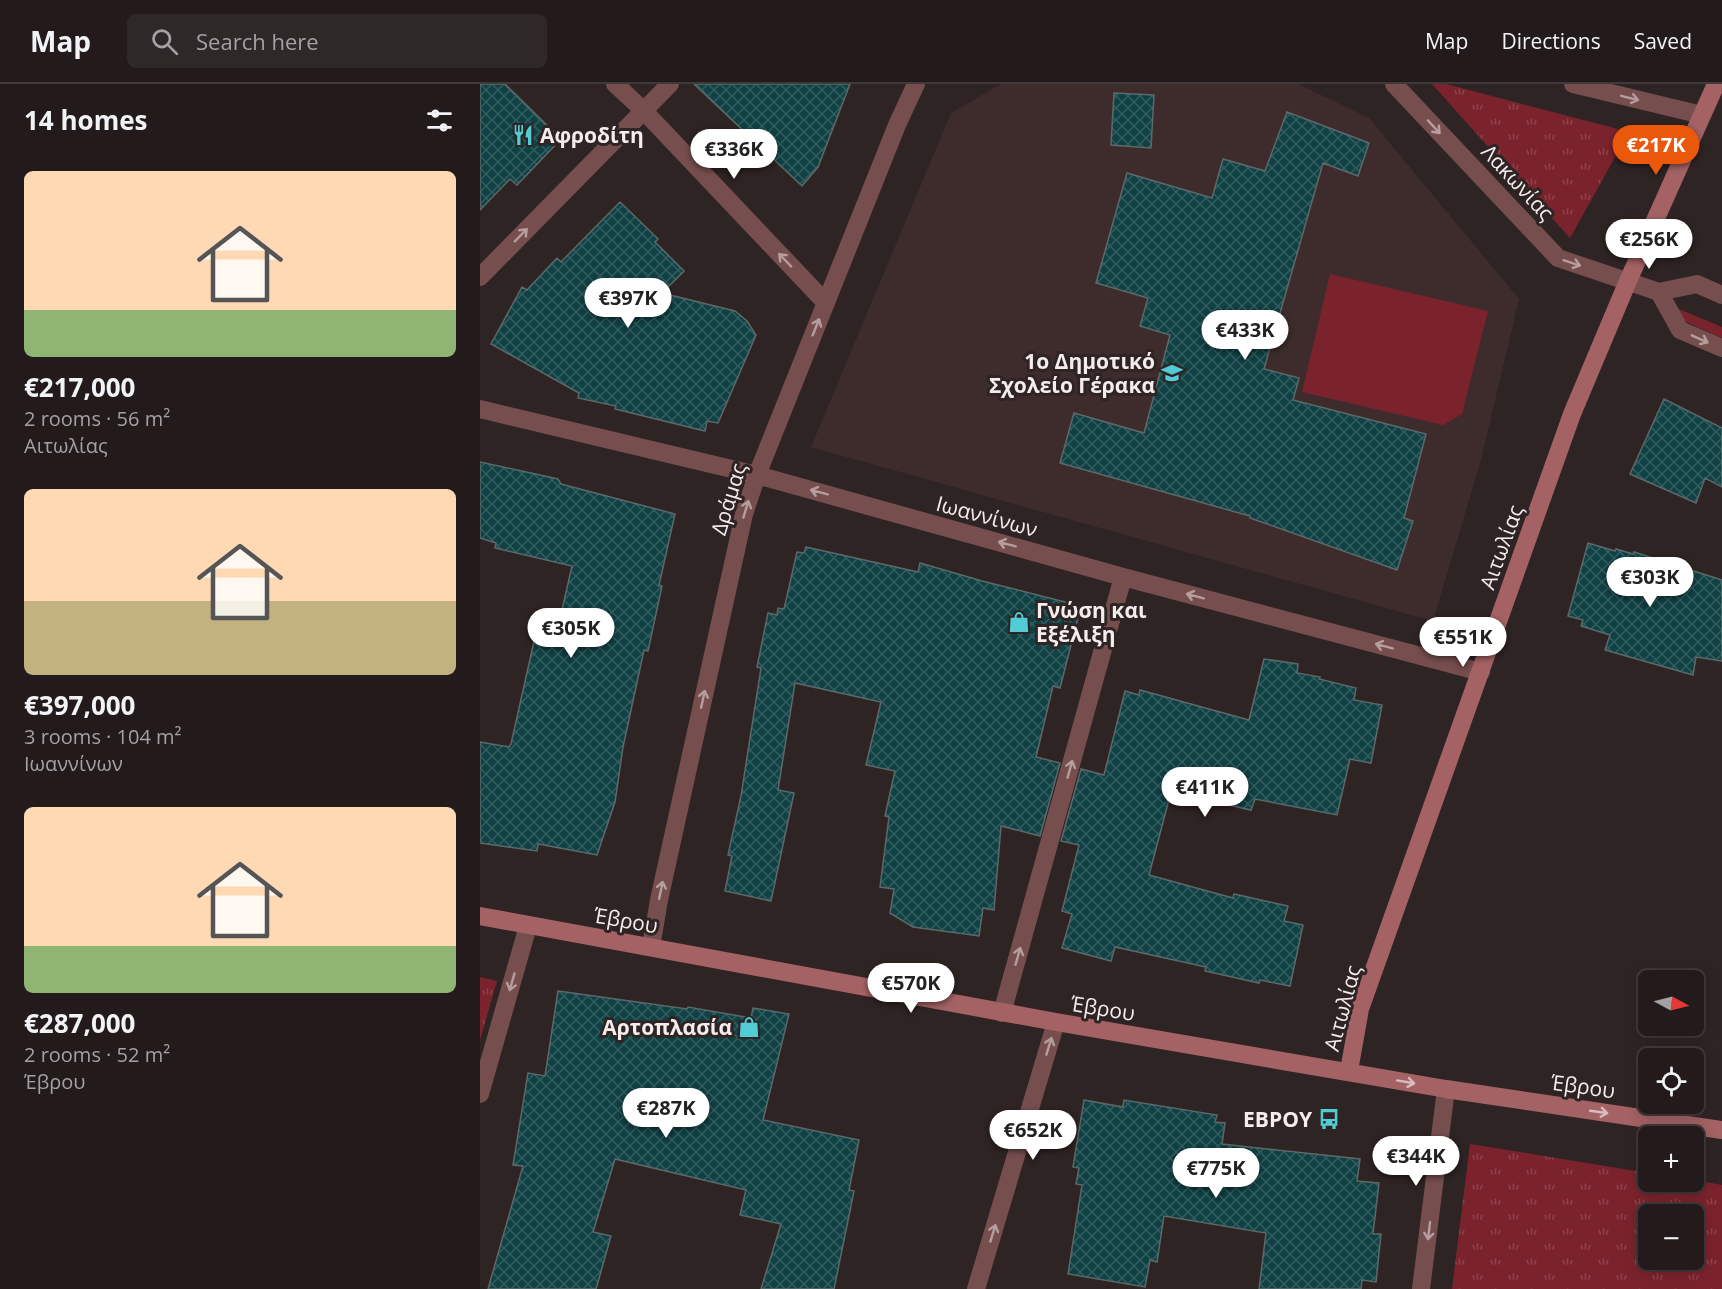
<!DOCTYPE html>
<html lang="en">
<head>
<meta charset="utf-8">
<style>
	:root { --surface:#231b1b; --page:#2f2828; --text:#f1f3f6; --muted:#a3a1a3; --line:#40393a; --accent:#ea580c }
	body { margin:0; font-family:"Open Sans",sans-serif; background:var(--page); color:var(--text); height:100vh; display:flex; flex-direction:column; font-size:22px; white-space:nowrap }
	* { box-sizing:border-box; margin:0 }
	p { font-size:20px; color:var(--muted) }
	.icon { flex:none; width:33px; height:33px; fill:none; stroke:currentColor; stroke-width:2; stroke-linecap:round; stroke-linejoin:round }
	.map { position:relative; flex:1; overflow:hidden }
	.details { display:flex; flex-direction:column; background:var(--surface); width:480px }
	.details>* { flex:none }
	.needle { width:39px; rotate:97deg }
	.fabs { position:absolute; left:1158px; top:886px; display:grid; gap:12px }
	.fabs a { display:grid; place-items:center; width:66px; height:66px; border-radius:9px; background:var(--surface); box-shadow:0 3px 15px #0003,0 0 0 2px var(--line); font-size:30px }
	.price { position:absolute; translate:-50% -51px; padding:0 14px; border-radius:21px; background:#fff; color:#222; font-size:20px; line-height:39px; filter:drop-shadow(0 2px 3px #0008) }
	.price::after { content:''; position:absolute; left:50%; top:36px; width:18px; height:14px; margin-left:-9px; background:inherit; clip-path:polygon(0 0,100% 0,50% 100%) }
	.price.on { background:var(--accent); color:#fff }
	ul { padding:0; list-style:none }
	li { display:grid; align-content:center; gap:12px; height:318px; padding:0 24px }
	li span { display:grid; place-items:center; height:186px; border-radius:9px; color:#555 }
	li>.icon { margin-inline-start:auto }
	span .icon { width:108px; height:108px; fill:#fffc; stroke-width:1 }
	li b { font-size:26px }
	h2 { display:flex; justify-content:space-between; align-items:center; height:72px; padding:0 24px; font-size:26px }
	header { display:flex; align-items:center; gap:36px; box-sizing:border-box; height:84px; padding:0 30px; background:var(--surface); border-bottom:2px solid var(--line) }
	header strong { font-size:28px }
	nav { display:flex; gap:33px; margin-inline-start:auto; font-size:21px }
	.search { width:420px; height:54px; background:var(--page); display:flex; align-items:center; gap:15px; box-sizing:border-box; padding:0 21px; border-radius:9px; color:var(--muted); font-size:22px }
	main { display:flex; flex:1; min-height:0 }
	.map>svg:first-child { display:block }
</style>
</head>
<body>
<header>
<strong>Map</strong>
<div class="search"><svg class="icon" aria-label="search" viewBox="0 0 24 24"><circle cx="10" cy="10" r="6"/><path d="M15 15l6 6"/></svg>Search here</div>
<nav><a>Map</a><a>Directions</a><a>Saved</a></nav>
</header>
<main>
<section class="details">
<h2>14 homes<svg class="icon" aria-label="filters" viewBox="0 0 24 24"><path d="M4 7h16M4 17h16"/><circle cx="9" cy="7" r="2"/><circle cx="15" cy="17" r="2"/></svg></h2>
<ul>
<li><span style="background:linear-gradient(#ffd9b3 75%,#8fb573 0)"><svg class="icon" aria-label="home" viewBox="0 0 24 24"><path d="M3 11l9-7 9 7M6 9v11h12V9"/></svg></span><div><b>€217,000</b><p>2 rooms · 56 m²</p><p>Αιτωλίας</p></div></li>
<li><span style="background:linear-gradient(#ffd9b3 60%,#c2b280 0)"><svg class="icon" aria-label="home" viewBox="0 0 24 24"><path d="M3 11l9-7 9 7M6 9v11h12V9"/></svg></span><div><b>€397,000</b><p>3 rooms · 104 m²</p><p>Ιωαννίνων</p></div></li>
<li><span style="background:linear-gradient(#ffd9b3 75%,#8fb573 0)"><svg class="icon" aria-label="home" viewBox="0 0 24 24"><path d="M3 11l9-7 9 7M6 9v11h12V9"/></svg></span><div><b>€287,000</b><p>2 rooms · 52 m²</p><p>Έβρου</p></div></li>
</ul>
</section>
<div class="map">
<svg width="1242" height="1205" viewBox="0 0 1242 1205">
	<defs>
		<pattern id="park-tufts" width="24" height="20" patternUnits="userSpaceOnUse" patternTransform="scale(1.5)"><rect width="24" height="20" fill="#7b232d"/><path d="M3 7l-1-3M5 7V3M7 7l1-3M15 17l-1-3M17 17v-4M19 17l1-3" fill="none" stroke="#8e434c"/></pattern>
		<pattern id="building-cross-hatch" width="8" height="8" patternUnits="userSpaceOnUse" patternTransform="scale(1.5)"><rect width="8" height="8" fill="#104144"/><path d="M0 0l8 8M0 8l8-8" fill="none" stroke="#335d5f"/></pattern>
	</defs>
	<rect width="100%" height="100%" fill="#2f2424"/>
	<!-- built -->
	<path fill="#3e2c2d" d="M 521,0 L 818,0 L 889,34 L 1039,215 L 1001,376 L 953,537 L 331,363 L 471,29 Z"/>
	<!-- grass -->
	<path fill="#7b232d" d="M 850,190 L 1008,227 L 982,330 L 963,341 L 822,308 Z
		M 1199,225 L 1242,243 L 1242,254 L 1195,233 Z"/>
	<!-- park -->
	<path fill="url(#park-tufts)" fill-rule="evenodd" d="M 952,0 L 966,0 L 1149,48 L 1090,154 Z
		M 0,893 L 17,897 L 0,956 Z
		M 990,1060 L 1168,1089 L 1168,1098 L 1214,1098 L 1214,1096 L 1242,1101 L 1242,1205 L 972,1205 ZM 1168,1131 L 1214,1131 L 1214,1176 L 1168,1176 Z"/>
	<!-- building -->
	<path fill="url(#building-cross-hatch)" stroke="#5c696a" stroke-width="1.5" d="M 0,0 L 25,0 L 81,55 L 37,101 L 30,95 L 0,126 Z
		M 214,0 L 370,0 L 338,83 L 322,102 Z
		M 634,9 L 674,11 L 671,64 L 631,61 Z
		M 807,28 L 889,59 L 878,92 L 843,79 L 784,285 L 819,294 L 813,316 L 946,350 L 924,434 L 933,437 L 917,486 L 770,434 L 770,432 L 580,379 L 594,329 L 664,349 L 690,251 L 660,242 L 668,214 L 616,199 L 647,89 L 732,114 L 743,75 L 785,87 Z
		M 140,118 L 178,155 L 175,158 L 204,187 L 182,209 L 255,227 L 267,237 L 276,251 L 238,339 L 227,337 L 225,347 L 135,325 L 136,322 L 98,314 L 99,309 L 11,260 L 42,203 L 47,206 L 77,174 L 81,178 Z
		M 1184,315 L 1242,344 L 1242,403 L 1225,394 L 1216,419 L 1150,390 Z
		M 0,378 L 78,395 L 81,400 L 195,430 L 179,501 L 182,502 L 168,567 L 164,566 L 143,663 L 135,718 L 117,771 L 58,760 L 57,767 L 0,759 L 0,658 L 29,663 L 31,660 L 55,553 L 67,556 L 68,549 L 76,552 L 92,482 L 15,464 L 16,459 L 0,454 Z
		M 1108,459 L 1135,467 L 1136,465 L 1153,470 L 1154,468 L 1242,496 L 1242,577 L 1216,573 L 1213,591 L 1125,566 L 1130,551 L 1101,542 L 1103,536 L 1088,532 Z
		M 326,463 L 438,488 L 440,479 L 502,497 L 601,522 L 580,604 L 573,602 L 556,673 L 580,679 L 560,752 L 521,742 L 514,826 L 503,824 L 499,852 L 433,843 L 410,829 L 414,805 L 400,803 L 409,733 L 405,732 L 415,687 L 386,681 L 401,618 L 315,599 L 298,706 L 314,709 L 291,817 L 245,807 L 252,772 L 248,771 L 261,712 L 281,584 L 277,583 L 288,529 L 297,531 L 298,524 L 304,525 L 317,468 L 324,469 Z
		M 784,575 L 818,580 L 817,589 L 840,593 L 839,595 L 876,604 L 874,616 L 902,621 L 891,679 L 870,675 L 857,731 L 775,715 L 771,726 L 691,708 L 669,791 L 753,814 L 754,810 L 808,822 L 804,837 L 823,841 L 810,902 L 780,896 L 779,899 L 725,887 L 726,883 L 635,863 L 631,877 L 582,864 L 592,830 L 582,827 L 599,761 L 581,757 L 601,685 L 624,691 L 645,607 L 659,611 L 660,606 L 769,636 Z
		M 78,907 L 207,925 L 208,923 L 271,934 L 273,924 L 309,930 L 283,1036 L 379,1056 L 369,1106 L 374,1107 L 354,1205 L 281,1205 L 301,1140 L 260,1131 L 266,1106 L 135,1075 L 113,1148 L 131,1152 L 116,1205 L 8,1205 L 43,1082 L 33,1081 L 48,989 L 65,992 Z
		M 604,1016 L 643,1023 L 644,1016 L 737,1031 L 735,1038 L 745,1039 L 742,1060 L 880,1075 L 877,1097 L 899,1099 L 893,1150 L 901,1150 L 896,1198 L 882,1196 L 881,1205 L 779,1205 L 786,1149 L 684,1132 L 677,1178 L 670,1176 L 665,1203 L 588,1190 L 602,1101 L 596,1100 L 599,1084 L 593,1083 Z"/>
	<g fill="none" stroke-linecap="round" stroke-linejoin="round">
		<!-- street -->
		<path stroke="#774e4e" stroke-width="18" d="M 135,0 L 163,26 L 346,219
			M 914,0 L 1078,174 L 1179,208 L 1217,200 L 1242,211
			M 1093,0 L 1222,31
			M 0,193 L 190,0
			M 1179,208 L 1200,246 L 1242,264
			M 0,325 L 277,391 L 643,493 L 1001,588
			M 171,863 L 179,816 L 264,430 L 277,391 L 417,41 L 436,0
			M 522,929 L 643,493
			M 0,1010 L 48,842
			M 496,1205 L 576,938
			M 941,1205 L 966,1005"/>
		<!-- secondary -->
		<path stroke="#a46264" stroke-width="18" d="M 0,832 L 576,938 L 966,1005 L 1242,1046
			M 869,987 L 880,925 L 1092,330 L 1148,197 L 1236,0"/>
	</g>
	<!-- one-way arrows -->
	<defs><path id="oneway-shaft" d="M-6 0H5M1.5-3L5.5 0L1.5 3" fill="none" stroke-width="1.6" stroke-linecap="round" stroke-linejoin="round" transform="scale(1.5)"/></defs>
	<g stroke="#b69e9e">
		<use href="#oneway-shaft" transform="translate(1150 14) rotate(14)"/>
		<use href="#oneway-shaft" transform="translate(954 43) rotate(47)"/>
		<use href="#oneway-shaft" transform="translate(41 151) rotate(-46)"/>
		<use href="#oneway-shaft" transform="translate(305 176) rotate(-134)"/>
		<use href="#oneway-shaft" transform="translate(1092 179) rotate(18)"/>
		<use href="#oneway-shaft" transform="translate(336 243) rotate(-68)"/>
		<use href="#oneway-shaft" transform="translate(1220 255) rotate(24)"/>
		<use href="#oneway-shaft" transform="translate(339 408) rotate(-165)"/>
		<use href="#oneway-shaft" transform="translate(266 425) rotate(-73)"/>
		<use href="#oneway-shaft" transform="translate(527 460) rotate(-165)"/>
		<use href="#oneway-shaft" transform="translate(715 512) rotate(-165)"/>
		<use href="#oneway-shaft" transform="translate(904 562) rotate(-165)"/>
		<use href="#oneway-shaft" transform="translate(223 615) rotate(-78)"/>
		<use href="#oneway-shaft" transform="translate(590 685) rotate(-74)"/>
		<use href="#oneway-shaft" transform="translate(181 806) rotate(-78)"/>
		<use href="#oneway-shaft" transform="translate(538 872) rotate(-74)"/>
		<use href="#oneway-shaft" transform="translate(32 898) rotate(106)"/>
		<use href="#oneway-shaft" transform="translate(569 962) rotate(-73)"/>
		<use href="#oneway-shaft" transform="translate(949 1147) rotate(97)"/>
		<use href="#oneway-shaft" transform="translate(513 1149) rotate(-73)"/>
	</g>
	<g stroke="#d9bcbd">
		<use href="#oneway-shaft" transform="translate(926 998) rotate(10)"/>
		<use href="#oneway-shaft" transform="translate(1119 1028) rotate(8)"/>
	</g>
	<!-- icons -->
	<defs>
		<symbol id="restaurant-bare" viewBox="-9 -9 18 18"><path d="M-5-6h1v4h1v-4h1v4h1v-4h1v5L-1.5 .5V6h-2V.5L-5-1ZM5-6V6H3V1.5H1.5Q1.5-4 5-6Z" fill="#51ccd4" stroke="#2f2424" stroke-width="2.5" paint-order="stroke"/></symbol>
		<symbol id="school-bare" viewBox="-9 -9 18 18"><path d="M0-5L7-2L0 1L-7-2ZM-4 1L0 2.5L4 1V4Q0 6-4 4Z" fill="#51ccd4" stroke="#2f2424" stroke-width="2.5" paint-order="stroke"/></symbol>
		<symbol id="shop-bare" viewBox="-9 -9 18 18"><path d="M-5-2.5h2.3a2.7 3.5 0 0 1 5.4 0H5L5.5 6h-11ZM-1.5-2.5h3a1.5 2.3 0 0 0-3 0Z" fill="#51ccd4" stroke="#2f2424" stroke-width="2.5" paint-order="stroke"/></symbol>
		<symbol id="bus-bare" viewBox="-9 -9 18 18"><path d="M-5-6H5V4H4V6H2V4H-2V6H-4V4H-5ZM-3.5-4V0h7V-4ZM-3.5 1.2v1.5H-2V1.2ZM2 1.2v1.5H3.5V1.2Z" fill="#51ccd4" stroke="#2f2424" stroke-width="2.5" paint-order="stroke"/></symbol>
	</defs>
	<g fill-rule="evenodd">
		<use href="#restaurant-bare" x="28" y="36" width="30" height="30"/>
		<use href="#school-bare" x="677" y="274" width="30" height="30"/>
		<use href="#shop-bare" x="524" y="523" width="30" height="30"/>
		<use href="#shop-bare" x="254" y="928" width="30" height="30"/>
		<use href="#bus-bare" x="834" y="1020" width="30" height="30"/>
	</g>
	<g text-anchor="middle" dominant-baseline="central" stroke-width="6" stroke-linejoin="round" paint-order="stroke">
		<!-- poi labels -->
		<g font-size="21" font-weight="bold" fill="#f5eded" stroke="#2f2424" text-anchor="end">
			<text x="60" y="51" text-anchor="start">Αφροδίτη</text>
			<text x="675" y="277">1ο Δημοτικό<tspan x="675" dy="24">Σχολείο Γέρακα</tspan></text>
			<text x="556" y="526" text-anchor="start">Γνώση και<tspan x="556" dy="24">Εξέλιξη</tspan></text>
			<text x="252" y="943">Αρτοπλασία</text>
			<text x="832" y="1035">ΕΒΡΟΥ</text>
		</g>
		<!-- street labels -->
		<g font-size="21" fill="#f5eded" stroke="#2f2424">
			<text transform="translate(1038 98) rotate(47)">Λακωνίας</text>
			<text transform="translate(248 415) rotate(-73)">Δράμας</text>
			<text transform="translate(507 432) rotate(15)">Ιωαννίνων</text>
			<text transform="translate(1021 463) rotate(-70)">Αιτωλίας</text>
			<text transform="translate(146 836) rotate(10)">Έβρου</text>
			<text transform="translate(623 924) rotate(9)">Έβρου</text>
			<text transform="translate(862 924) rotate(-75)">Αιτωλίας</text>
			<text transform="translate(1103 1002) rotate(8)">Έβρου</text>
		</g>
	</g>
</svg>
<div class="fabs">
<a><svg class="needle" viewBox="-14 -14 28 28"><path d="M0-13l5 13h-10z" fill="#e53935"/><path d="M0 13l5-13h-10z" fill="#a3a1a3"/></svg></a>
<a><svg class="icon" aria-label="locate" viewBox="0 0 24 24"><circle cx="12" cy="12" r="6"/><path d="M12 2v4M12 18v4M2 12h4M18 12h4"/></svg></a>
<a>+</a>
<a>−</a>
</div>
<b class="price on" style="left:1176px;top:92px">€217K</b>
<b class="price" style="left:254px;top:96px">€336K</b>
<b class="price" style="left:1169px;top:186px">€256K</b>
<b class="price" style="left:148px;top:245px">€397K</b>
<b class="price" style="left:765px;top:277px">€433K</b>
<b class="price" style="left:1170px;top:524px">€303K</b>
<b class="price" style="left:91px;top:575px">€305K</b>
<b class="price" style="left:983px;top:584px">€551K</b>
<b class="price" style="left:725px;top:734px">€411K</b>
<b class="price" style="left:431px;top:930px">€570K</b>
<b class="price" style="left:186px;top:1055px">€287K</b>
<b class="price" style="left:553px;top:1077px">€652K</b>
<b class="price" style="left:936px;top:1103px">€344K</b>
<b class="price" style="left:736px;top:1115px">€775K</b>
</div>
</main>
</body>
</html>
